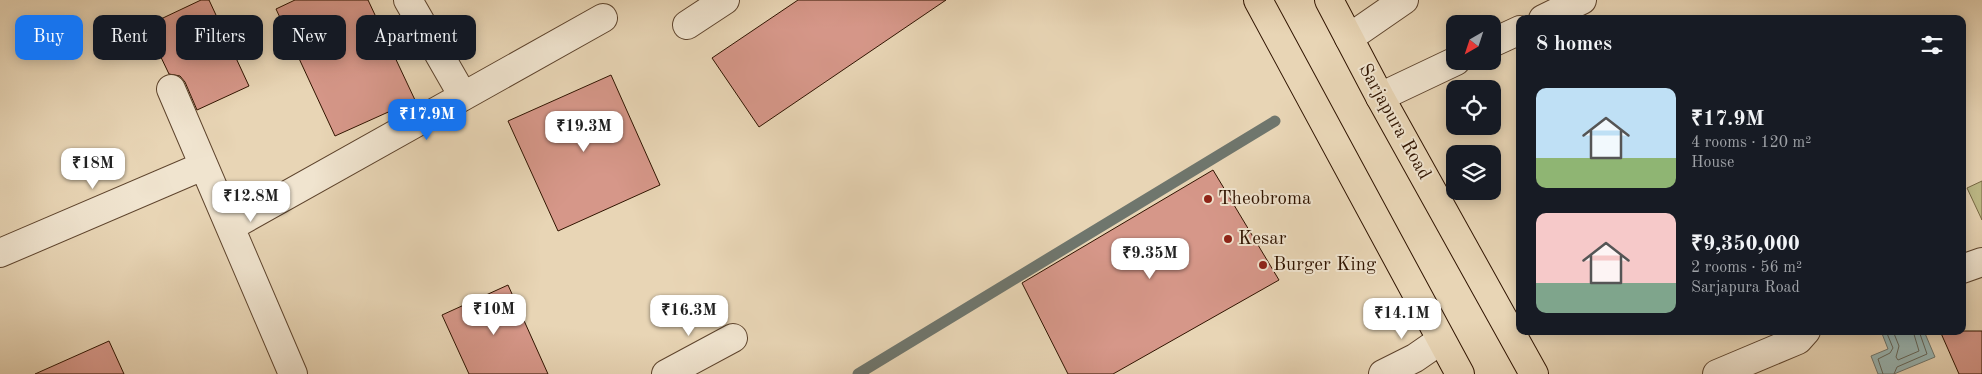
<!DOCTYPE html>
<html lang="en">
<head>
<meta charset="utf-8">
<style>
	:root { --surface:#171b24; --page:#242831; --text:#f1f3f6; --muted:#9ea1a6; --accent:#1a73e8 }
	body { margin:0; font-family:"Old Standard TT",serif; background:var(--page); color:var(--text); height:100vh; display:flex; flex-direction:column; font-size:19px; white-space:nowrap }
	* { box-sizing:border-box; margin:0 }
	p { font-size:16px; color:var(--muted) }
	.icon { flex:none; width:28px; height:28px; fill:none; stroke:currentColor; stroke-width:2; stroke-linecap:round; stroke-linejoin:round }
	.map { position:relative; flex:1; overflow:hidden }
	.drawer { position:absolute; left:1516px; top:15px; width:450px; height:320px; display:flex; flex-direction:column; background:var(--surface); border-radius:10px; box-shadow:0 2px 12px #0003 }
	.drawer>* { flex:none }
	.top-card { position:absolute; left:15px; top:15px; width:475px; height:45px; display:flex; gap:10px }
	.needle { width:32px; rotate:219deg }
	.buttons { position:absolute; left:1446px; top:15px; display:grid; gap:10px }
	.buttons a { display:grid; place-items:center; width:55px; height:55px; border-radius:10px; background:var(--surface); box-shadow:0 2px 12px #0003; font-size:25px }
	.price { position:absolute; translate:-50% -42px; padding:0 11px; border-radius:10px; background:#fff; color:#222; font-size:16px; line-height:32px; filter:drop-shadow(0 1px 2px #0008) }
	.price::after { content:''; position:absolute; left:50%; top:30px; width:15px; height:11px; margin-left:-8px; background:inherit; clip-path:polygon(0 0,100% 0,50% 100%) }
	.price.on { background:var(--accent); color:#fff }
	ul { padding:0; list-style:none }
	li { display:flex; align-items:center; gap:15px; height:125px; padding:0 20px }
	li span { display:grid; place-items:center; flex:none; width:140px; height:100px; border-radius:10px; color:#555 }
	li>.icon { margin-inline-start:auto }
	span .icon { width:60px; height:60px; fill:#fffc; stroke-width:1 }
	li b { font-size:21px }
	h2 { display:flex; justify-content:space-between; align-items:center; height:60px; padding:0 20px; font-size:21px }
	.chip { padding:0 18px; border-radius:10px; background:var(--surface); box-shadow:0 2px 12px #0003; font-size:18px; line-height:45px }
	.chip.on { background:var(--accent); color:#fff }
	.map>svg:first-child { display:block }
</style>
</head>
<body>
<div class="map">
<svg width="1982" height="374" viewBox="0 0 1982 374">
	<rect width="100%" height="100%" fill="#e8d5b5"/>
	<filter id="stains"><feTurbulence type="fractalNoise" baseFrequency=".004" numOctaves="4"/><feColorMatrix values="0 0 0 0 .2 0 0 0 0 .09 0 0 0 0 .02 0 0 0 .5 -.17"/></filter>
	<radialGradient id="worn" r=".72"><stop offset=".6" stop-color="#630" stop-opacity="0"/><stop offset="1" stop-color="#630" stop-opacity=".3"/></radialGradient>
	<!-- green -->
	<path fill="#bebb88" stroke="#776844" d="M 1982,181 L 1982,220 L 1967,188 Z"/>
	<!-- water -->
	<path fill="#99b7b5" stroke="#6f766d" d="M 1881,331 L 1924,331 L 1935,357 L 1894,374 L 1878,374 L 1871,356 L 1888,349 Z"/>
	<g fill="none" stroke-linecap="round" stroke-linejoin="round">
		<!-- shore -->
		<path stroke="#64665a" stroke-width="1" d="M 1893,331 L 1899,346 L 1896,357 L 1898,360 L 1919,351 L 1913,331
			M 1883,374 L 1878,359 L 1890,353 L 1893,348 L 1886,331
			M 1894,374 L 1897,367 L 1927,354 L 1919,331"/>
		<!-- stream -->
		<path stroke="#6f766d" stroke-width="11" d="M 858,374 L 1275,121"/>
	</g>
	<!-- building -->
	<path fill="#d69789" stroke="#301400" d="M 201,0 L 209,0 L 249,86 L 197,110 L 185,82 L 180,76 L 169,74 L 146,26 Z
		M 295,0 L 368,0 L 415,100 L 335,136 L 276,9 Z
		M 798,0 L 946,0 L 759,127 L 712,58 Z
		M 611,75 L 660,185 L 558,231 L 508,121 Z
		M 1213,170 L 1279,280 L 1113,374 L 1068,374 L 1022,283 Z
		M 508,285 L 548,374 L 469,374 L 442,315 Z
		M 1940,331 L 1982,331 L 1982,374 L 1959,374 Z
		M 109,341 L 124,374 L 35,374 Z"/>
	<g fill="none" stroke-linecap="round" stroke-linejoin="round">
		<defs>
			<path id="minor" d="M 408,0 L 463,96
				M 1543,19 L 1582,0
				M 687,25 L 725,0
				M 1349,38 L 1404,0
				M 1492,43 L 1520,30
				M 171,89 L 293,374
				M 1380,97 L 1456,61
				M 230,227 L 603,18
				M 0,253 L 203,166
				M 1962,269 L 1982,262
				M 666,374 L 733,338
				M 1383,374 L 1415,358 L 1441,340
				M 1717,374 L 1798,340 L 1806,331"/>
			<path id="major" d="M 1258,0 L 1460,374
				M 1329,0 L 1380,97 L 1534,374"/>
		</defs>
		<!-- minor casing -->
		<use href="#minor" stroke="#5e442d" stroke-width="30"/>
		<!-- major casing -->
		<use href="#major" stroke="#301400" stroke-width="30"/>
		<!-- minor -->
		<use href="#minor" stroke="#f0e4cf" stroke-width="28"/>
		<!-- major -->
		<use href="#major" stroke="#e8d5b5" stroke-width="28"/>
	</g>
	<!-- markers -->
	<g fill="#8f2418" stroke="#f0e4cf" stroke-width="2">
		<circle cx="1208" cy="199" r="5"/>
		<circle cx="1228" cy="239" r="5"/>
		<circle cx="1263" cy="265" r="5"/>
	</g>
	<g text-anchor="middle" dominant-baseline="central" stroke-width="4" stroke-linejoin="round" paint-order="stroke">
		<!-- street labels -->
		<g font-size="19" fill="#301400" stroke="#f0e4cf">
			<text transform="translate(1394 122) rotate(61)">Sarjapura Road</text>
		</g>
		<!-- poi labels -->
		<g font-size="19" fill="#301400" stroke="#f0e4cf" text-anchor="start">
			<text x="1218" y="199">Theobroma</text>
			<text x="1238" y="239">Kesar</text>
			<text x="1273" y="265">Burger King</text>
		</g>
	</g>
	<rect width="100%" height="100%" filter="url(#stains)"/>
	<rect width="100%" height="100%" fill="url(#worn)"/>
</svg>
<div class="buttons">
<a><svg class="needle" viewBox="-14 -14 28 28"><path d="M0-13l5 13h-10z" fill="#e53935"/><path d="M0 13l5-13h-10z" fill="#9ea1a6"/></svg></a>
<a><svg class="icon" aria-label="locate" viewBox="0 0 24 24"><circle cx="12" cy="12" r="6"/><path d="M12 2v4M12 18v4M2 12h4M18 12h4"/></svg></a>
<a><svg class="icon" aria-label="layers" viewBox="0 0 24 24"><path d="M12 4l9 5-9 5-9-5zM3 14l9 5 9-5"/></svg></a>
</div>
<b class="price on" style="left:427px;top:141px">₹17.9M</b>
<b class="price" style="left:584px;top:153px">₹19.3M</b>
<b class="price" style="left:93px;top:190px">₹18M</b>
<b class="price" style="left:251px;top:223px">₹12.8M</b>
<b class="price" style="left:1150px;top:280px">₹9.35M</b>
<b class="price" style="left:494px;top:336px">₹10M</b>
<b class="price" style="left:689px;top:337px">₹16.3M</b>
<b class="price" style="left:1402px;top:340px">₹14.1M</b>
<div class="top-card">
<a class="chip on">Buy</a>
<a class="chip">Rent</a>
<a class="chip">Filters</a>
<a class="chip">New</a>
<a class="chip">Apartment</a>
</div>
<section class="drawer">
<h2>8 homes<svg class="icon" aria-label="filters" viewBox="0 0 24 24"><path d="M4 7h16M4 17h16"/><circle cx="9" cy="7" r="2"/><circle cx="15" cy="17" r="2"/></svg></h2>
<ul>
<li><span style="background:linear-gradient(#bfe0f5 70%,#8fb573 0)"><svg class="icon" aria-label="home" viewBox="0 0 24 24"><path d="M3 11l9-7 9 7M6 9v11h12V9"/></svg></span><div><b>₹17.9M</b><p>4 rooms · 120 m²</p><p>House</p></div></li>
<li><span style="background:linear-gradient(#f6c9c9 70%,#7fa58c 0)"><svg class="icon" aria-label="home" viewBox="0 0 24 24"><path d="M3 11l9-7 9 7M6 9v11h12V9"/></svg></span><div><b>₹9,350,000</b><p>2 rooms · 56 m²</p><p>Sarjapura Road</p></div></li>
</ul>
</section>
</div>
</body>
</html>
